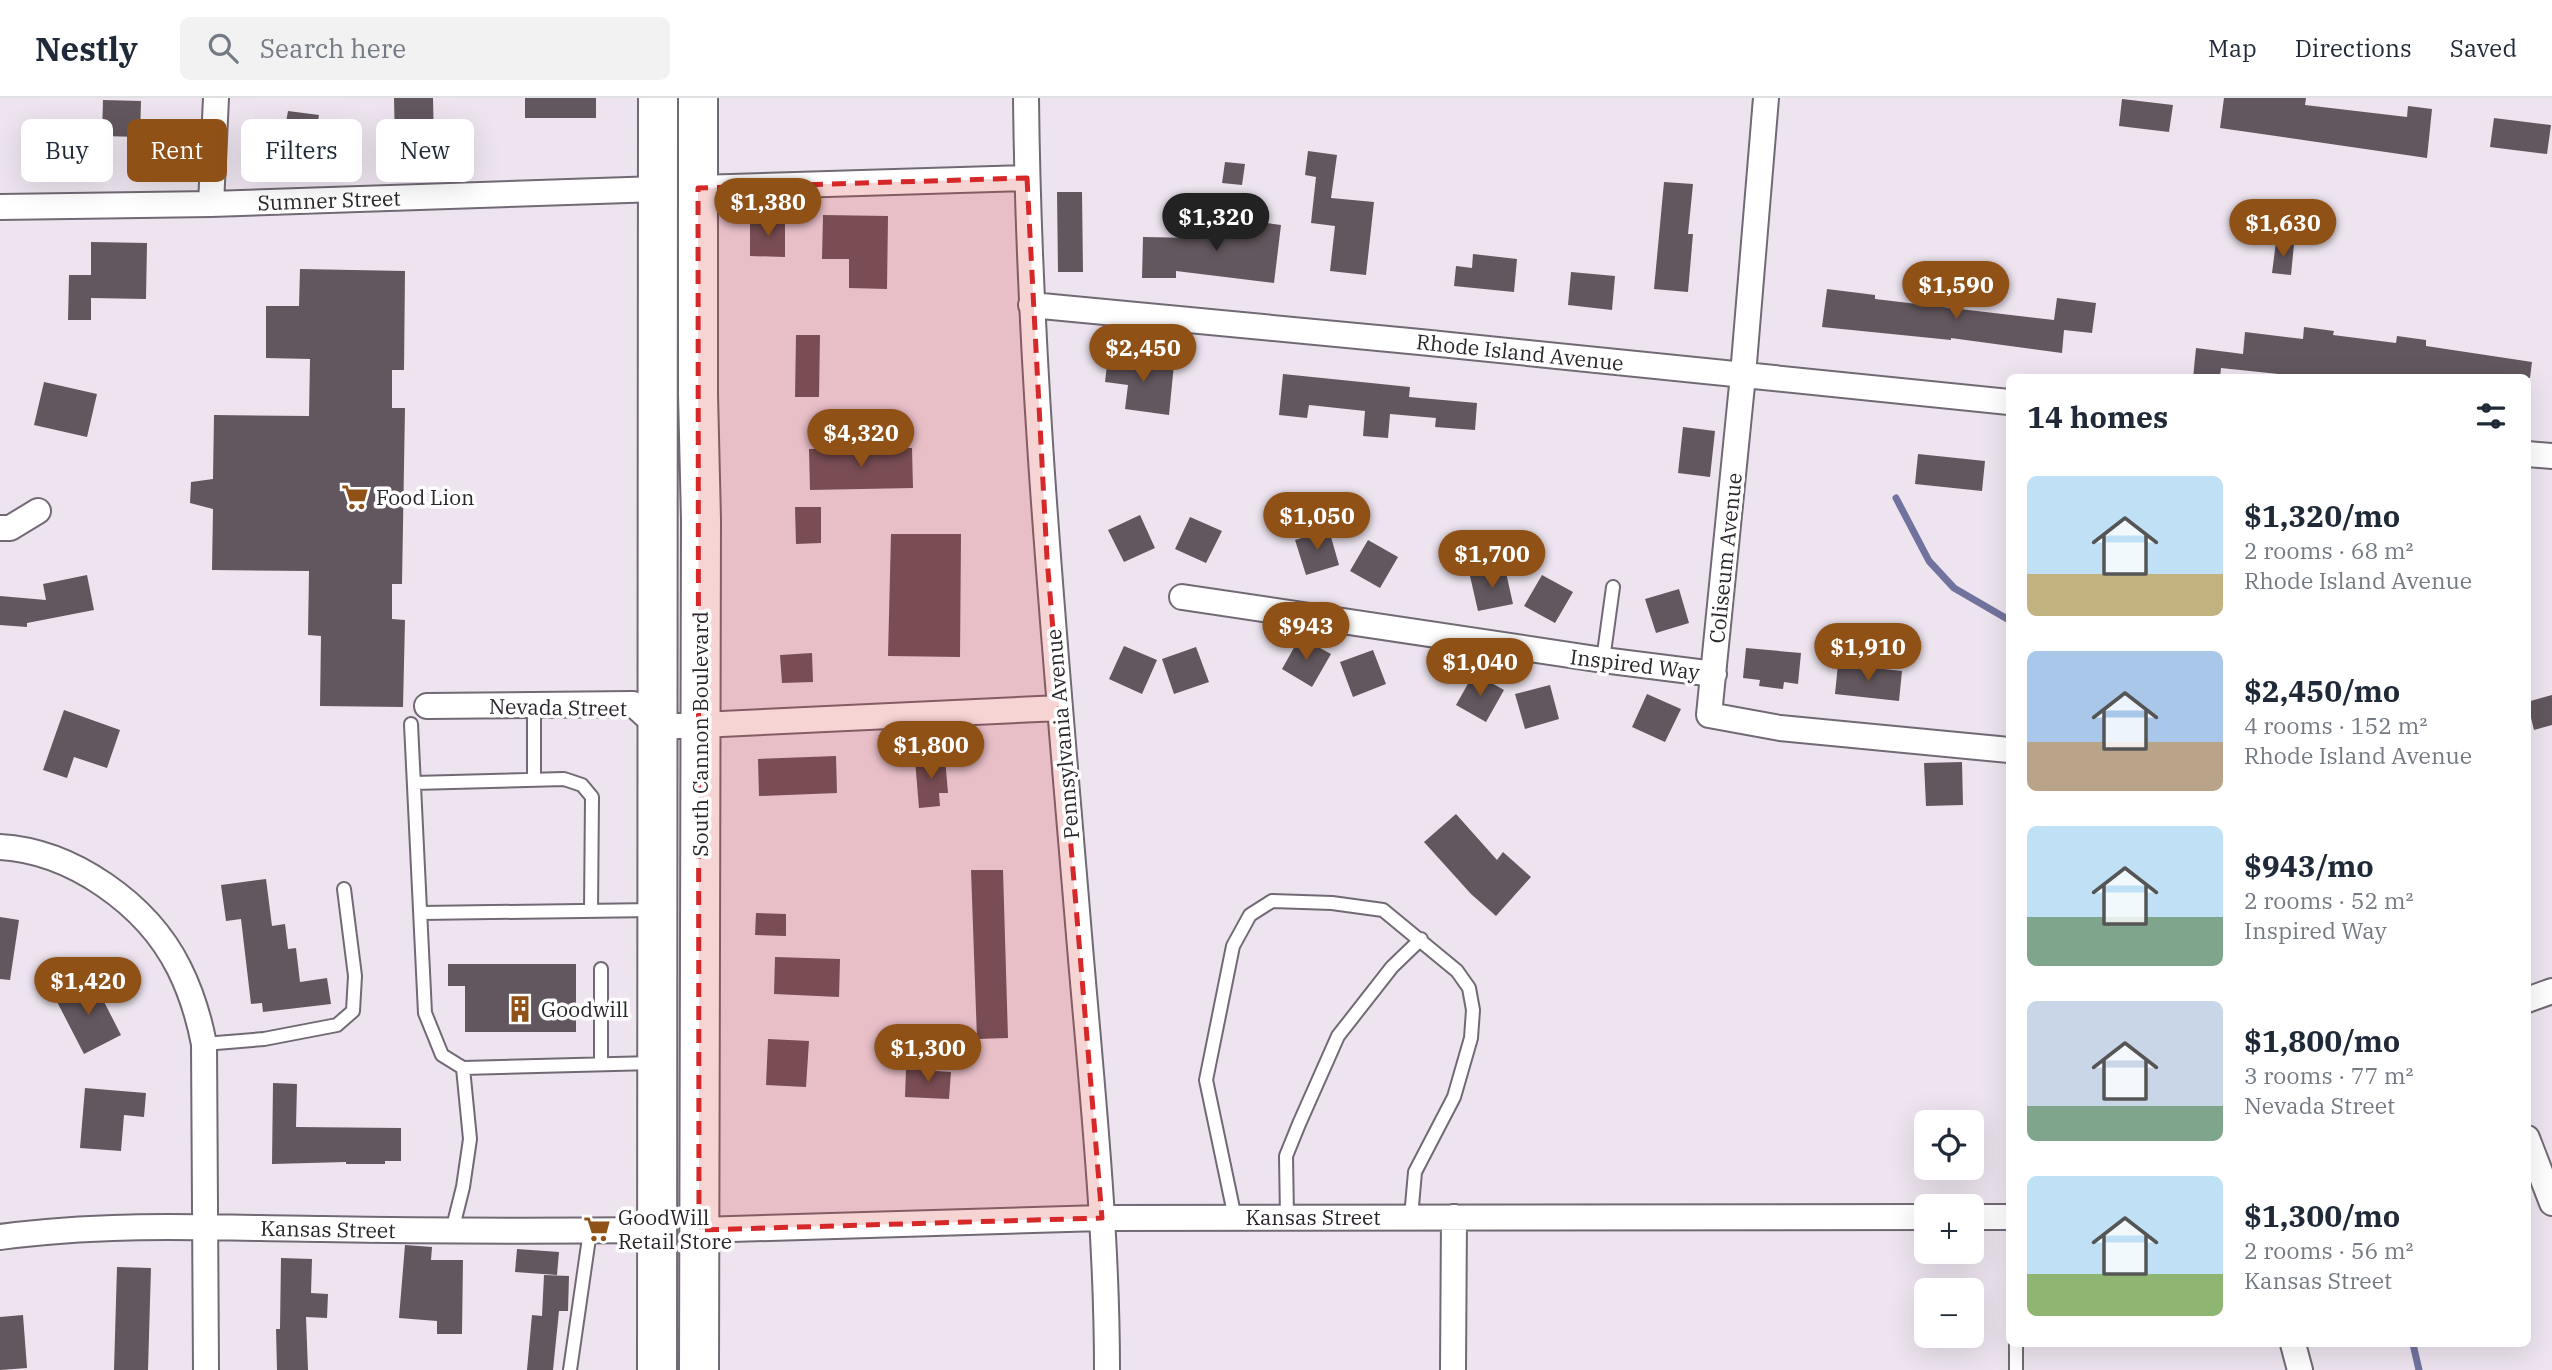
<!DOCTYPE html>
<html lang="en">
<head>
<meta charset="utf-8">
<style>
	:root { --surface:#fff; --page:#f2f2f3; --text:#1f2937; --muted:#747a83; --line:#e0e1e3; --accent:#905117 }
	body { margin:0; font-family:"IBM Plex Serif",serif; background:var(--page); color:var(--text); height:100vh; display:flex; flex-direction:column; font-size:26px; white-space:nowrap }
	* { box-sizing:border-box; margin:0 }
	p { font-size:23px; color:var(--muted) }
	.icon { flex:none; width:38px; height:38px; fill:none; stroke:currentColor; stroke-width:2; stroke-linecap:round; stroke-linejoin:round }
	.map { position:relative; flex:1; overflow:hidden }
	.panel { position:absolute; left:2006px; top:276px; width:525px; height:973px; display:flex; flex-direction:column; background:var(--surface); border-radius:10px; box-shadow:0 7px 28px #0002 }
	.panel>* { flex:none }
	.guide { position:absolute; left:21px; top:21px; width:665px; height:63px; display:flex; gap:14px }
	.buttons { position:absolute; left:1914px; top:1012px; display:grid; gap:14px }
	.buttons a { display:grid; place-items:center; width:70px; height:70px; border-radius:10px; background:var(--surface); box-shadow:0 7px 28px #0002; font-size:35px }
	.price { position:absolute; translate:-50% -60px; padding:0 16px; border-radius:24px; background:var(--accent); color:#fff; font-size:23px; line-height:46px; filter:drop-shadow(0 2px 4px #0008) }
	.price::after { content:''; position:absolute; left:50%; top:42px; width:21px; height:16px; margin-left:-10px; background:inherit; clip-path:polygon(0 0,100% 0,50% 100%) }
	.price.on { background:#222; color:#fff }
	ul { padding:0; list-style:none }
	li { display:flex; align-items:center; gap:21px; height:175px; padding:0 21px }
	li span { display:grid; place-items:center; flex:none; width:196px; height:140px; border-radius:10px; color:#555 }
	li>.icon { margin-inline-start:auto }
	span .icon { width:84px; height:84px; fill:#fffc; stroke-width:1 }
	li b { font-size:30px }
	h2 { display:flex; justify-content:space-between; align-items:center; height:84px; padding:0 21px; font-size:30px }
	.tag { padding:0 24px; border-radius:10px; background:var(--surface); box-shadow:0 7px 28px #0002; font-size:24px; line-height:63px }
	.tag.on { background:var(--accent); color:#fff }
	header { display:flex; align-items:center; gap:42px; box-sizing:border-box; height:98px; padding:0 35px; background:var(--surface); border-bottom:2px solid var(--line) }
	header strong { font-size:33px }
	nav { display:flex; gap:38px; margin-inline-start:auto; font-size:24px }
	.search { width:490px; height:63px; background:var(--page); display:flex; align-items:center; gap:18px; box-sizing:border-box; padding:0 24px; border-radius:10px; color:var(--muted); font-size:26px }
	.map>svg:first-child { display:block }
</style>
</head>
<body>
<header>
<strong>Nestly</strong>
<div class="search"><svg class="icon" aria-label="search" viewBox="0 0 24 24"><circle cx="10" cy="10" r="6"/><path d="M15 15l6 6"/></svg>Search here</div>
<nav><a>Map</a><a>Directions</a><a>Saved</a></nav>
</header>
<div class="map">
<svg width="2552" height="1272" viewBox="0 0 2552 1272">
	<rect width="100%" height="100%" fill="#ede4ef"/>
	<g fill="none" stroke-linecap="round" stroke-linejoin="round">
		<!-- stream -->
		<path stroke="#71739e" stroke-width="7" d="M 1896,400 L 1929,463 L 1954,490 L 2009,522
			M 2413,1246 L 2419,1272"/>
	</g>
	<!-- building -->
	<path fill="#62575e" d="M 394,0 L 433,0 L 434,47 L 395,48 Z
		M 525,0 L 596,0 L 596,20 L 525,20 Z
		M 2224,0 L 2306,0 L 2305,7 L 2407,19 L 2408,8 L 2432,11 L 2427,60 L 2220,30 Z
		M 2122,1 L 2173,7 L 2169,34 L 2119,28 Z
		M 103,2 L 141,3 L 140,39 L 102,38 Z
		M 288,13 L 319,17 L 315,40 L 284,35 Z
		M 2494,20 L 2551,27 L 2547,56 L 2490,49 Z
		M 1308,53 L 1337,57 L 1331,100 L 1374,104 L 1366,177 L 1330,173 L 1335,128 L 1311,125 L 1316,79 L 1305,77 Z
		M 1225,64 L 1245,66 L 1242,87 L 1222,85 Z
		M 1664,84 L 1693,86 L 1688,136 L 1693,136 L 1688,194 L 1654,191 Z
		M 1057,94 L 1082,94 L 1083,174 L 1058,174 Z
		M 823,117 L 888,118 L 887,191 L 849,190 L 849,161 L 822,161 Z
		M 750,121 L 785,121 L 785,159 L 750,158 Z
		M 1253,123 L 1281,127 L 1274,185 L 1176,173 L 1176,180 L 1142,180 L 1143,139 L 1199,140 L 1201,124 L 1252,130 Z
		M 91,144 L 147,145 L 146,201 L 91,200 L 91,222 L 68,222 L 69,177 L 91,177 Z
		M 2276,144 L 2294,146 L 2291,177 L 2272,175 Z
		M 1473,156 L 1517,161 L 1514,194 L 1454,188 L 1456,168 L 1472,170 Z
		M 300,171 L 405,173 L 404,272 L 392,272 L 392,310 L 405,310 L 402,486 L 392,486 L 392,521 L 405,522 L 403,609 L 320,608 L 321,538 L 308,537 L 309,473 L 212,472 L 213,411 L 190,405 L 191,384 L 213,381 L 214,317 L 309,318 L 310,261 L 266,260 L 266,208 L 299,208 Z
		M 1571,174 L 1615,178 L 1612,212 L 1568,207 Z
		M 1827,191 L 1875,197 L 1875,201 L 2054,222 L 2057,200 L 2096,205 L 2092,235 L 2064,232 L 2062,255 L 1951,240 L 1951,242 L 1822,229 Z
		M 2304,229 L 2334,233 L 2333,237 L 2396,245 L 2397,238 L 2426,242 L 2426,248 L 2532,264 L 2530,280 L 2317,280 L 2221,270 L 2220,280 L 2193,280 L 2196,250 L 2243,256 L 2245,234 L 2303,241 Z
		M 796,237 L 820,237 L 819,299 L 795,299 Z
		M 1108,259 L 1174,266 L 1169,317 L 1125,311 L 1128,287 L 1105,284 Z
		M 1283,276 L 1410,289 L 1409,299 L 1477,305 L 1475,332 L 1435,329 L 1436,320 L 1390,316 L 1388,340 L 1363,338 L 1365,313 L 1309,307 L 1307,320 L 1279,317 Z
		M 44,284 L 97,296 L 87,339 L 34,327 Z
		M 1683,329 L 1715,333 L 1710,379 L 1678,375 Z
		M 912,350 L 913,390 L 810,392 L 809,351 Z
		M 1918,356 L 1985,363 L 1982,393 L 1915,386 Z
		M 795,409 L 821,409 L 821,445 L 796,446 Z
		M 1140,417 L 1155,450 L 1124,464 L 1108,432 Z
		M 1190,419 L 1222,433 L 1206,465 L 1175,451 Z
		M 1329,432 L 1339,467 L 1306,477 L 1295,442 Z
		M 891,436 L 961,436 L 960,559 L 888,558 Z
		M 1368,442 L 1398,459 L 1380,490 L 1350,473 Z
		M 1505,470 L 1513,506 L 1478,513 L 1470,478 Z
		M 87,477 L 94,512 L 27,525 L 27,529 L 0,527 L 0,498 L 46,502 L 43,486 Z
		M 1542,477 L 1573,494 L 1555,525 L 1524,508 Z
		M 1679,491 L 1689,525 L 1656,535 L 1645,501 Z
		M 1300,539 L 1331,556 L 1312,589 L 1282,571 Z
		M 1124,548 L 1157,562 L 1142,596 L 1109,581 Z
		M 1196,549 L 1209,584 L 1174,596 L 1162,561 Z
		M 1746,550 L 1801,555 L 1798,586 L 1784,584 L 1783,591 L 1759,588 L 1760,582 L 1743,580 Z
		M 1373,552 L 1386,586 L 1353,599 L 1340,564 Z
		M 812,555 L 813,584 L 782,585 L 780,557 Z
		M 1838,566 L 1902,573 L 1899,603 L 1835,596 Z
		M 1474,575 L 1504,592 L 1486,624 L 1456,607 Z
		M 1550,587 L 1559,621 L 1525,631 L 1515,596 Z
		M 1647,596 L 1681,611 L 1665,644 L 1632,629 Z
		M 2552,597 L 2552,627 L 2534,632 L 2527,604 Z
		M 64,612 L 120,632 L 107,670 L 74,659 L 67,680 L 43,672 Z
		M 836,658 L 837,695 L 759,698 L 758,661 Z
		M 945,660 L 948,695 L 939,695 L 940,708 L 919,710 L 915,662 Z
		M 1962,664 L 1963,707 L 1926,708 L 1924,665 Z
		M 1456,716 L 1497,762 L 1503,754 L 1531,779 L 1496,818 L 1471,796 L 1424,744 Z
		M 971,772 L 1003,772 L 1008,940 L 977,941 Z
		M 266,781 L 272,828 L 285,826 L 288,851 L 296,850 L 300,884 L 327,880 L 331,906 L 263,914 L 262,905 L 251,906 L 241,821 L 226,823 L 221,787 Z
		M 756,815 L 786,816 L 786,838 L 755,837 Z
		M 0,819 L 19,822 L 10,882 L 0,881 Z
		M 775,859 L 840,861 L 839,899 L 774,896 Z
		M 448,866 L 576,866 L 576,934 L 465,934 L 465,888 L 448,888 Z
		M 82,885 L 87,895 L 97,890 L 121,937 L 84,956 L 54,898 Z
		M 768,941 L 809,943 L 806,989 L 766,987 Z
		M 906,971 L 951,974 L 949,1001 L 905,999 Z
		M 273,985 L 297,986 L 296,1029 L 401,1030 L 401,1063 L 385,1063 L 385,1066 L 346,1066 L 346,1064 L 272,1066 Z
		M 85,990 L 146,995 L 144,1019 L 124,1017 L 121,1053 L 80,1050 Z
		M 405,1147 L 432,1149 L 431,1162 L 463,1162 L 462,1236 L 437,1236 L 437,1223 L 399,1220 Z
		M 517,1151 L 559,1154 L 557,1177 L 515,1174 Z
		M 281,1160 L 312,1161 L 311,1195 L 328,1196 L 327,1220 L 306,1219 L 308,1272 L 277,1272 L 276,1231 L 280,1231 Z
		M 117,1169 L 151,1170 L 148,1272 L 114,1272 Z
		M 544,1177 L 569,1178 L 568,1213 L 559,1213 L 553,1272 L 527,1272 L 532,1217 L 542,1218 Z
		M 23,1217 L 27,1270 L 0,1272 L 0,1219 Z"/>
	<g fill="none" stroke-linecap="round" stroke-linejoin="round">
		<defs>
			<path id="lane" d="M 1603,562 L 1613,489
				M 534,607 L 534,682
				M 411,626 L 425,915 L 442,957 L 463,970 L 653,965
				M 414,685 L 564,681 L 582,687 L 592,699 L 591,813
				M 421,815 L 655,812
				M 601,871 L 601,966
				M 204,946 L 264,941 L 337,927 L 353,913 L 355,878 L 344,791
				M 1287,1119 L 1286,1058 L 1299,1026 L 1338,938 L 1392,869 L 1421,841
				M 1235,1120 L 1206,982 L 1233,848 L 1250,817 L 1272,803 L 1332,805 L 1383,812 L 1457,873 L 1469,890 L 1473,912 L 1471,940 L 1454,999 L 1415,1074 L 1411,1119
				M 452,1133 L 463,1089 L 470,1041 L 463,970
				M 2016,1246 L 2016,1272
				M 570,1272 L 590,1133"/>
			<path id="street" d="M 1026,0 C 1029,280 1056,558 1079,837 C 1091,982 1107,1127 1107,1272
				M 1766,0 L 1743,277 L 1709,617 L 1780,630 L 2009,652
				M 698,90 L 1027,80
				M 211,106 L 216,0
				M 0,109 L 211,106 L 658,91
				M 1031,207 L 1420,244 L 2009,304
				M 2527,356 L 2552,358
				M 0,430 L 10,430 L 38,413
				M 1182,499 L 1603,562 L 1714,576
				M 427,608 L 633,606 L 658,629 L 1060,610
				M 0,749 C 72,753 147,806 179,870 C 191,894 199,920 204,946 L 206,1272
				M 2527,902 L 2552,893
				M 2527,1040 L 2552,1105
				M 1972,1119 L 2009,1119
				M 699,1132 L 1102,1120 L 1927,1119
				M 0,1139 C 109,1124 214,1130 323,1131 C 434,1133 546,1133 657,1132
				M 2293,1246 L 2300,1272
				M 1453,1272 L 1454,1119"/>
			<path id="primary" d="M 698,0 L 698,296 L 701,422 L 699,1272
				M 657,1272 L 658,0"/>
		</defs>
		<!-- lane casing -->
		<use href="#lane" stroke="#716973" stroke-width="16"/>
		<!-- street casing -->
		<use href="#street" stroke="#716973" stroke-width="28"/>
		<!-- primary casing -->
		<use href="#primary" stroke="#716973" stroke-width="42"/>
		<!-- lane -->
		<use href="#lane" stroke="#fff" stroke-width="12"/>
		<!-- street -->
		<use href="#street" stroke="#fff" stroke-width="24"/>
		<!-- primary -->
		<use href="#primary" stroke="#fff" stroke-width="38"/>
	</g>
	<!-- marked area -->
	<path fill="#d62828" fill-opacity="0.2" stroke="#d62828" stroke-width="5" stroke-dasharray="14 9" stroke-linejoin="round" d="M 1027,80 L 1047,460 L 1102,1120 L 699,1132 L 698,90 Z"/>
	<!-- icons -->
	<defs>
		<symbol id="supermarket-bare" viewBox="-9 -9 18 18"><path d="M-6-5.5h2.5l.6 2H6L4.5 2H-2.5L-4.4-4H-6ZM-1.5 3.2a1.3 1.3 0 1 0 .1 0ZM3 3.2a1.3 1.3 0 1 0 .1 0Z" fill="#905117" stroke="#fff" stroke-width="2.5" paint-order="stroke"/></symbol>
		<symbol id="building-bare" viewBox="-9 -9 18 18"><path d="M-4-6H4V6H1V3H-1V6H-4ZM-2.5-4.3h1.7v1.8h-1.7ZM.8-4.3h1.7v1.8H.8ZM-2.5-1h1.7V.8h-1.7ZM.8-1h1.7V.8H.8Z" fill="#905117" stroke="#fff" stroke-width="2.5" paint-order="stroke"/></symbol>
	</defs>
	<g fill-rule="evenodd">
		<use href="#supermarket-bare" x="336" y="380" width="38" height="38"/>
		<use href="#building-bare" x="501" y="892" width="38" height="38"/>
		<use href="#supermarket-bare" x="578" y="1112" width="38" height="38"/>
	</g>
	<g text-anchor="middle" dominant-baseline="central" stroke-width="7" stroke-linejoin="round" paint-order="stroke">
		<!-- street labels -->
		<g font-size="21" fill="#2a262b" stroke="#fff">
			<text transform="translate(329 102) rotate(-2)">Sumner Street</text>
			<text transform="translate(1520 254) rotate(6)">Rhode Island Avenue</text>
			<text transform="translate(1725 460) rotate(-84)">Coliseum Avenue</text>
			<text transform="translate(1635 566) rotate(7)">Inspired Way</text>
			<text transform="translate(558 609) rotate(1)">Nevada Street</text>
			<text transform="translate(700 636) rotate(-90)">South Cannon Boulevard</text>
			<text transform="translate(1062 636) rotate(-95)">Pennsylvania Avenue</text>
			<text x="1313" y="1119">Kansas Street</text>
			<text transform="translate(328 1131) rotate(1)">Kansas Street</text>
		</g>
		<!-- poi labels -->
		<g font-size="21" fill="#2a262b" stroke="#fff" text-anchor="start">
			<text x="376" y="399">Food Lion</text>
			<text x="541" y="911">Goodwill</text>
			<text x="618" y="1119">GoodWill<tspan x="618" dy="24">Retail Store</tspan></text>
		</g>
	</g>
</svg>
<div class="buttons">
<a><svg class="icon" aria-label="locate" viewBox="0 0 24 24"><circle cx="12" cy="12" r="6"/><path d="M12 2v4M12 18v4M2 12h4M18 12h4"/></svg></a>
<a>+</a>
<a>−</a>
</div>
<b class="price" style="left:768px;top:140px">$1,380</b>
<b class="price on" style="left:1216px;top:155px">$1,320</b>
<b class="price" style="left:2283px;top:161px">$1,630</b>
<b class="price" style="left:1956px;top:223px">$1,590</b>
<b class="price" style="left:1143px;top:286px">$2,450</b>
<b class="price" style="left:861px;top:371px">$4,320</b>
<b class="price" style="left:1317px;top:454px">$1,050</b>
<b class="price" style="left:1492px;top:492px">$1,700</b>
<b class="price" style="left:1306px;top:564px">$943</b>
<b class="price" style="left:1868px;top:585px">$1,910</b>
<b class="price" style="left:1480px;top:600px">$1,040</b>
<b class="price" style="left:931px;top:683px">$1,800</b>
<b class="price" style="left:88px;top:919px">$1,420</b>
<b class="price" style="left:928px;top:986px">$1,300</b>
<div class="guide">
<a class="tag">Buy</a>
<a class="tag on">Rent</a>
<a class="tag">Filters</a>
<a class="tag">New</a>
</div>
<section class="panel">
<h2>14 homes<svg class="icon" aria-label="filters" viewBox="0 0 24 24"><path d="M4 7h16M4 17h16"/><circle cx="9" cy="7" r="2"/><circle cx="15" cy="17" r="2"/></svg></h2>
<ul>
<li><span style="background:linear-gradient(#bfe0f5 70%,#c2b280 0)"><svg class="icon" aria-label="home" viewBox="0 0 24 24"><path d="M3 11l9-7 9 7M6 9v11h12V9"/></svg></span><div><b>$1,320/mo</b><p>2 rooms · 68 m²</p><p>Rhode Island Avenue</p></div></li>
<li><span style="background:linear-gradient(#a9c7e8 65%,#b9a48a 0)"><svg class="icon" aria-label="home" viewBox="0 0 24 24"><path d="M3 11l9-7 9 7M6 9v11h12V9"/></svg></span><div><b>$2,450/mo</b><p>4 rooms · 152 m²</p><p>Rhode Island Avenue</p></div></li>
<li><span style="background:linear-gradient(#bfe0f5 65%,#7fa58c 0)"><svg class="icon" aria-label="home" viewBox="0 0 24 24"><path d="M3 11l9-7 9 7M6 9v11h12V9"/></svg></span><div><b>$943/mo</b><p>2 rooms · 52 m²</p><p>Inspired Way</p></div></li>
<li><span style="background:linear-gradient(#c9d6e8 75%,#7fa58c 0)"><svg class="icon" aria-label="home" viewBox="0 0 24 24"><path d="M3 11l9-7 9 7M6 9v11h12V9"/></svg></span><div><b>$1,800/mo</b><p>3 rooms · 77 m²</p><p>Nevada Street</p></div></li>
<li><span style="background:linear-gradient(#bfe0f5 70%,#8fb573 0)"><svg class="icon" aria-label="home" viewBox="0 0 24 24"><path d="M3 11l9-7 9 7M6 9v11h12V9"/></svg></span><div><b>$1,300/mo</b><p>2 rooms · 56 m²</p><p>Kansas Street</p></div></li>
</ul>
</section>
</div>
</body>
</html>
